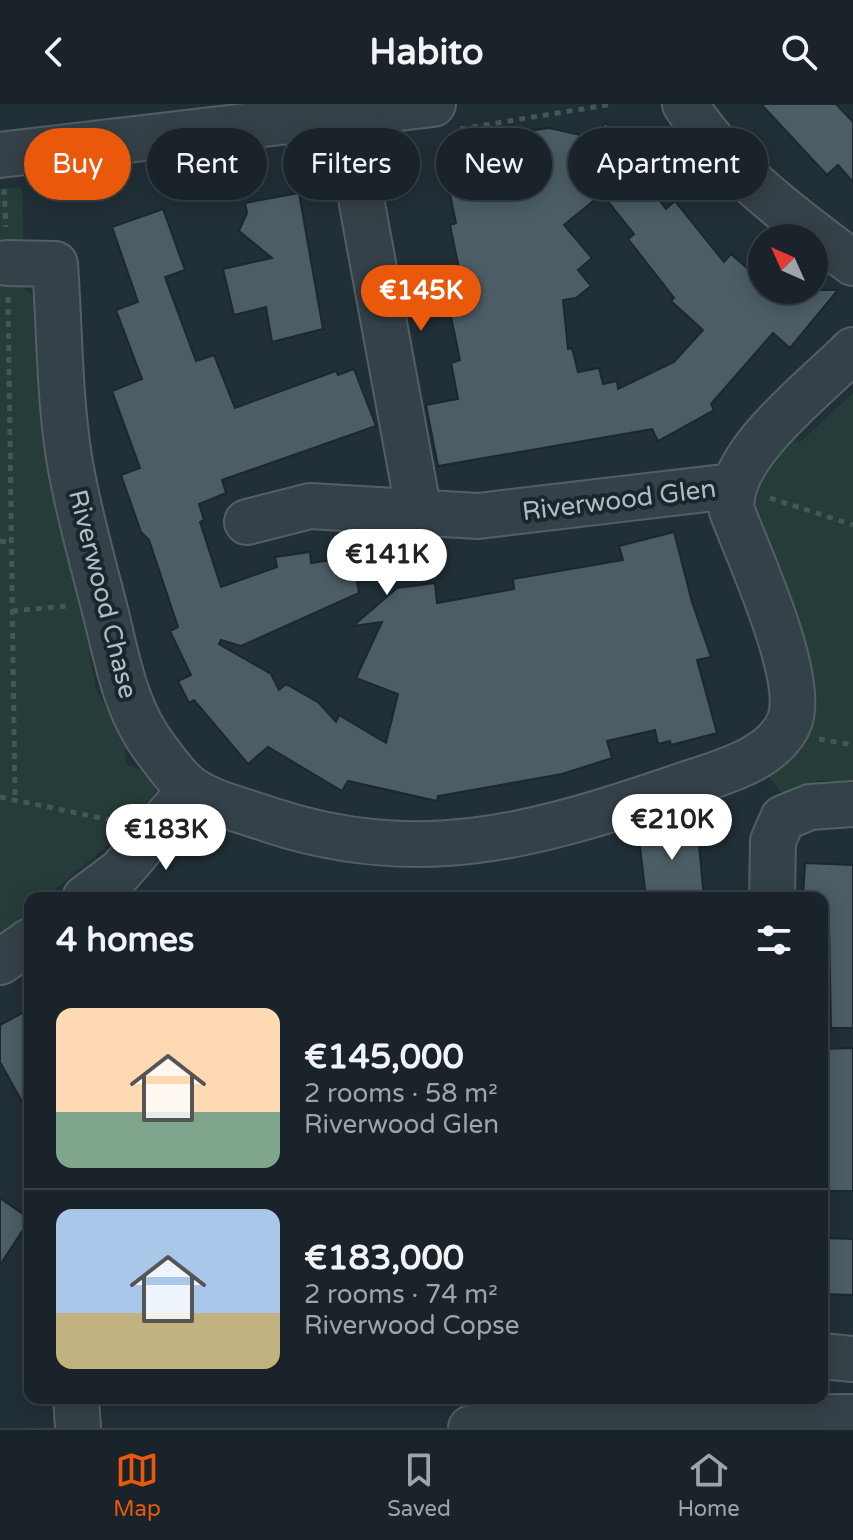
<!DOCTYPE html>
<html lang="en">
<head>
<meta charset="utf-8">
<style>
	:root { --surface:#192329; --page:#222b31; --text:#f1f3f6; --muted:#9fa4a8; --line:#374046; --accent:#ea580c }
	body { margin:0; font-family:"Varela Round",sans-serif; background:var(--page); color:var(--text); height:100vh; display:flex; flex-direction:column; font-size:30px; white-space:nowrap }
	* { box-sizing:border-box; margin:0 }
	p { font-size:26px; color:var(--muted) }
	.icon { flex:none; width:44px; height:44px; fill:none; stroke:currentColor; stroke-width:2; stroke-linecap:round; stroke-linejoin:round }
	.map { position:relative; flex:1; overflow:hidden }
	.details { position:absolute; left:24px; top:788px; width:804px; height:512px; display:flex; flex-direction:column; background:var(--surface); border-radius:16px; box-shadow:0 4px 20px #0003,0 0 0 2px var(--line) }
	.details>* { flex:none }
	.top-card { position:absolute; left:24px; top:24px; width:806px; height:72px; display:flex; gap:16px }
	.needle { width:52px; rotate:315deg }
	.tools { position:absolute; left:748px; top:120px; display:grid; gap:16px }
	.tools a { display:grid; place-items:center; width:80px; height:80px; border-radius:50%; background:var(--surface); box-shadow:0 4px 20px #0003,0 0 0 2px var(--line); font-size:40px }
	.price { position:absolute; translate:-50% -68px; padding:0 18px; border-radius:28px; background:#fff; color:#222; font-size:26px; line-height:52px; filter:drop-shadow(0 2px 4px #0008) }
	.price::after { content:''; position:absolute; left:50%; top:48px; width:24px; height:18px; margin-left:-12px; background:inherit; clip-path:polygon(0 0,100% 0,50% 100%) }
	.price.active { background:var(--accent); color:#fff }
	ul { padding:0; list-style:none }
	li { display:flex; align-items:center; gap:24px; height:200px; padding:0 32px }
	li+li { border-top:2px solid var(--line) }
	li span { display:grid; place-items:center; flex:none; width:224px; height:160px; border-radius:16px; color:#555 }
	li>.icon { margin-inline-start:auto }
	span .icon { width:96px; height:96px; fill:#fffc; stroke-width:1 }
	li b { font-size:34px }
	h2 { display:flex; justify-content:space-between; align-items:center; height:96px; padding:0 32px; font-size:34px }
	.chip { padding:0 28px; border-radius:36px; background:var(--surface); box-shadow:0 4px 20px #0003,0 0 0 2px var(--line); font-size:28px; line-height:72px }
	.chip.active { background:var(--accent); color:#fff }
	header { display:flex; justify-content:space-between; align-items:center; height:104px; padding:0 32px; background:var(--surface); font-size:36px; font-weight:800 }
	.dock { display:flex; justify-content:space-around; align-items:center; height:112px; border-top:2px solid var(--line); background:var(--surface); font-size:22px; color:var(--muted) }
	.dock a { display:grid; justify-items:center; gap:4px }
	.dock .active { color:var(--accent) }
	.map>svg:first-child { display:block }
</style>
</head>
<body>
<header><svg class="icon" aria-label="back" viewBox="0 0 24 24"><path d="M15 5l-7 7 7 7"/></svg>Habito<svg class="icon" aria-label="search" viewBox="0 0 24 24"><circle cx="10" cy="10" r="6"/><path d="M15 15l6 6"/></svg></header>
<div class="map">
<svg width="853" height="1324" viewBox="0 0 853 1324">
	<rect width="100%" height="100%" fill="#212f37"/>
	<!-- green -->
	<path fill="#263c38" d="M 22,83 L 25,186 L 49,199 L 102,539 L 89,548 L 96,586 L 125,638 L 126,661 C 176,671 148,707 133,736 L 122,729 L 45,794 L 30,794 L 30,818 L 0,838 L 0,85 Z
		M 853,289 L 853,678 L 818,676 L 816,681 L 786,695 L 768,672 L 794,653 L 804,639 L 797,634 L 749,413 L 765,354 L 789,330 L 799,339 Z"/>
	<!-- building -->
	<path fill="#4c5d66" stroke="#1c282e" stroke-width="2" fill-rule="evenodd" d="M 761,0 L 836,0 L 853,18 L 853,78 L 838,61 L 827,71 Z
		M 606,19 L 641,57 L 634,63 L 666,105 L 675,97 L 724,158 L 731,150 L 762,177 L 762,186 L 838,186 L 790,244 L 773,229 L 711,300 L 714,306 L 658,337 L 652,325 L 438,362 L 426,301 L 458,295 L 451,259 L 460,256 L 447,193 L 464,189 L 450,121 L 456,119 L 442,51 L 521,36 L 520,28 L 549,24 L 589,33 ZM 602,90 L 634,130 L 628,135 L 674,194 L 671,197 L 703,226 L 674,258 L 618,285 L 617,277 L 603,280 L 599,264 L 578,268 L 572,244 L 568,245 L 563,196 L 576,194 L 591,182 L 578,166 L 592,154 L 564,121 Z
		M 299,89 L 323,225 L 272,238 L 266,203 L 234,211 L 223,165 L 272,154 L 239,127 L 247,109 L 245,99 Z
		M 163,105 L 185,166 L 165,173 L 196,257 L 214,251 L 235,304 L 336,267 L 338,271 L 354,265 L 376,322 L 222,376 L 226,389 L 199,400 L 204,416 L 200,418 L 221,483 L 277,463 L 275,453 L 310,448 L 311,459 L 353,453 L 359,489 L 241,542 L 221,536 L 219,540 L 271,570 L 279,586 L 286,580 L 319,599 L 336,618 L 339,611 L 386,639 L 398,590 L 356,574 L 382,518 L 353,522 L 397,484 L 435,479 L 437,499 L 514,485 L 513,475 L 623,456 L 619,442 L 674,428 L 692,498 L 711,553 L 697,556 L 717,629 L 671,641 L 670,637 L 658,640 L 655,626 L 607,637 L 612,654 L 562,670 L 438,692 L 437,697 L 348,677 L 342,687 L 268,643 L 248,660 L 194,596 L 189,599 L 178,577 L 191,571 L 170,527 L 178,523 L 149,436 L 141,428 L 121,371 L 140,364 L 112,287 L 142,275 L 116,206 L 138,198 L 112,123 Z
		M 697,719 L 704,794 L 646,794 L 638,726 Z
		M 805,759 L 853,761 L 853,924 L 831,924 L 829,822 L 822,822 L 822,794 L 803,794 Z
		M 30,905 L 30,1012 L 0,958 L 0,921 Z
		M 853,944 L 853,1087 L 823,1087 L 822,945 Z
		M 0,1094 L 30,1115 L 0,1161 Z
		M 822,1134 L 853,1135 L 853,1191 L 822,1190 Z"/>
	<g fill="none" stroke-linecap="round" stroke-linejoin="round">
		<defs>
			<path id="minor" d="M 685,0 C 728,67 790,112 853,159
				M 0,51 L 433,0
				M 355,62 L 419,409
				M 7,159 L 55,160 C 60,228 59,299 71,365 C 80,414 94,463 106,510 C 118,559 126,608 158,648 C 167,660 179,677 191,685 C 212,700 246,707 270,716 C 419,765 535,732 678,683 C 715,670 775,657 790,616 C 805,572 749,452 732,407 C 724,352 818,282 853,246
				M 247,418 L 310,402 L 478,412 L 732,382
				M 85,794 L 121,767 L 191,685
				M 772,794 L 773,737 L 783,714 L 810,703 L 853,700
				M 0,858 L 30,837
				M 822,1252 L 853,1255
				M 76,1294 L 78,1324
				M 471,1324 L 643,1314 L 853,1313"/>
		</defs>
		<!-- minor casing -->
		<use href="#minor" stroke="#525f65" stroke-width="48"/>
		<!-- path -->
		<path stroke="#435755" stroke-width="5" stroke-dasharray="6 6" stroke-linecap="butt" d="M 460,25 L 613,0
			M 4,85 L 6,123
			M 8,193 L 15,696
			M 770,394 L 853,421
			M 0,437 L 12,439
			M 12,507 L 67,502
			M 819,635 L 853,641
			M 0,693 L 115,717"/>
		<!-- minor -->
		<use href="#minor" stroke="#354148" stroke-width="44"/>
	</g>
	<g text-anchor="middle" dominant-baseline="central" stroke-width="8" stroke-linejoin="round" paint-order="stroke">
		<!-- street labels -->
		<g font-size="26" fill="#afbcc4" stroke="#1a262c">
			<text transform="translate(619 396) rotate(-7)">Riverwood Glen</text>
			<text transform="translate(103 490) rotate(76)">Riverwood Chase</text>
		</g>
	</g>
</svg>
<div class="tools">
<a><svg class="needle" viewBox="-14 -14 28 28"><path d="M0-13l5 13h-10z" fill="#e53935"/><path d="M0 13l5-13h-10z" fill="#9fa4a8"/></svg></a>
</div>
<b class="price active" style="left:421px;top:229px">€145K</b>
<b class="price" style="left:387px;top:493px">€141K</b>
<b class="price" style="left:672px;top:758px">€210K</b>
<b class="price" style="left:166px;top:768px">€183K</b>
<div class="top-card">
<a class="chip active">Buy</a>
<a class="chip">Rent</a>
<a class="chip">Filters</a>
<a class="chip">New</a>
<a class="chip">Apartment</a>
</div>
<section class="details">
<h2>4 homes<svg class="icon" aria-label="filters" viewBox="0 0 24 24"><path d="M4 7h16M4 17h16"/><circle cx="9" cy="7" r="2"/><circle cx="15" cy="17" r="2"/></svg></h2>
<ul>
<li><span style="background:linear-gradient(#ffd9b3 65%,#7fa58c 0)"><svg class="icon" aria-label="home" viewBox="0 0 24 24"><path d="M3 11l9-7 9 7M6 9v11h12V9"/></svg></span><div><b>€145,000</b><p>2 rooms · 58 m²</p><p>Riverwood Glen</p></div></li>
<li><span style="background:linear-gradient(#a9c7e8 65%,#c2b280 0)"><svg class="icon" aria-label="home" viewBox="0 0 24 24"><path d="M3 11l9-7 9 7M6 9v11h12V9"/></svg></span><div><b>€183,000</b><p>2 rooms · 74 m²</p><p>Riverwood Copse</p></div></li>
</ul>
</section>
</div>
<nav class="dock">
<a class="active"><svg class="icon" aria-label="map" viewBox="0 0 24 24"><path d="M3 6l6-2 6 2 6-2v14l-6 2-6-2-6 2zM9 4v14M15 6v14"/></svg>Map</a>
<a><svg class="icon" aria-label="saved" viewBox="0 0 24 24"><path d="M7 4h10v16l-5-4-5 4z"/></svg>Saved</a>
<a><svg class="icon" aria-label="home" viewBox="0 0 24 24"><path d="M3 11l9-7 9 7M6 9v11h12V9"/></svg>Home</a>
</nav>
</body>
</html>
